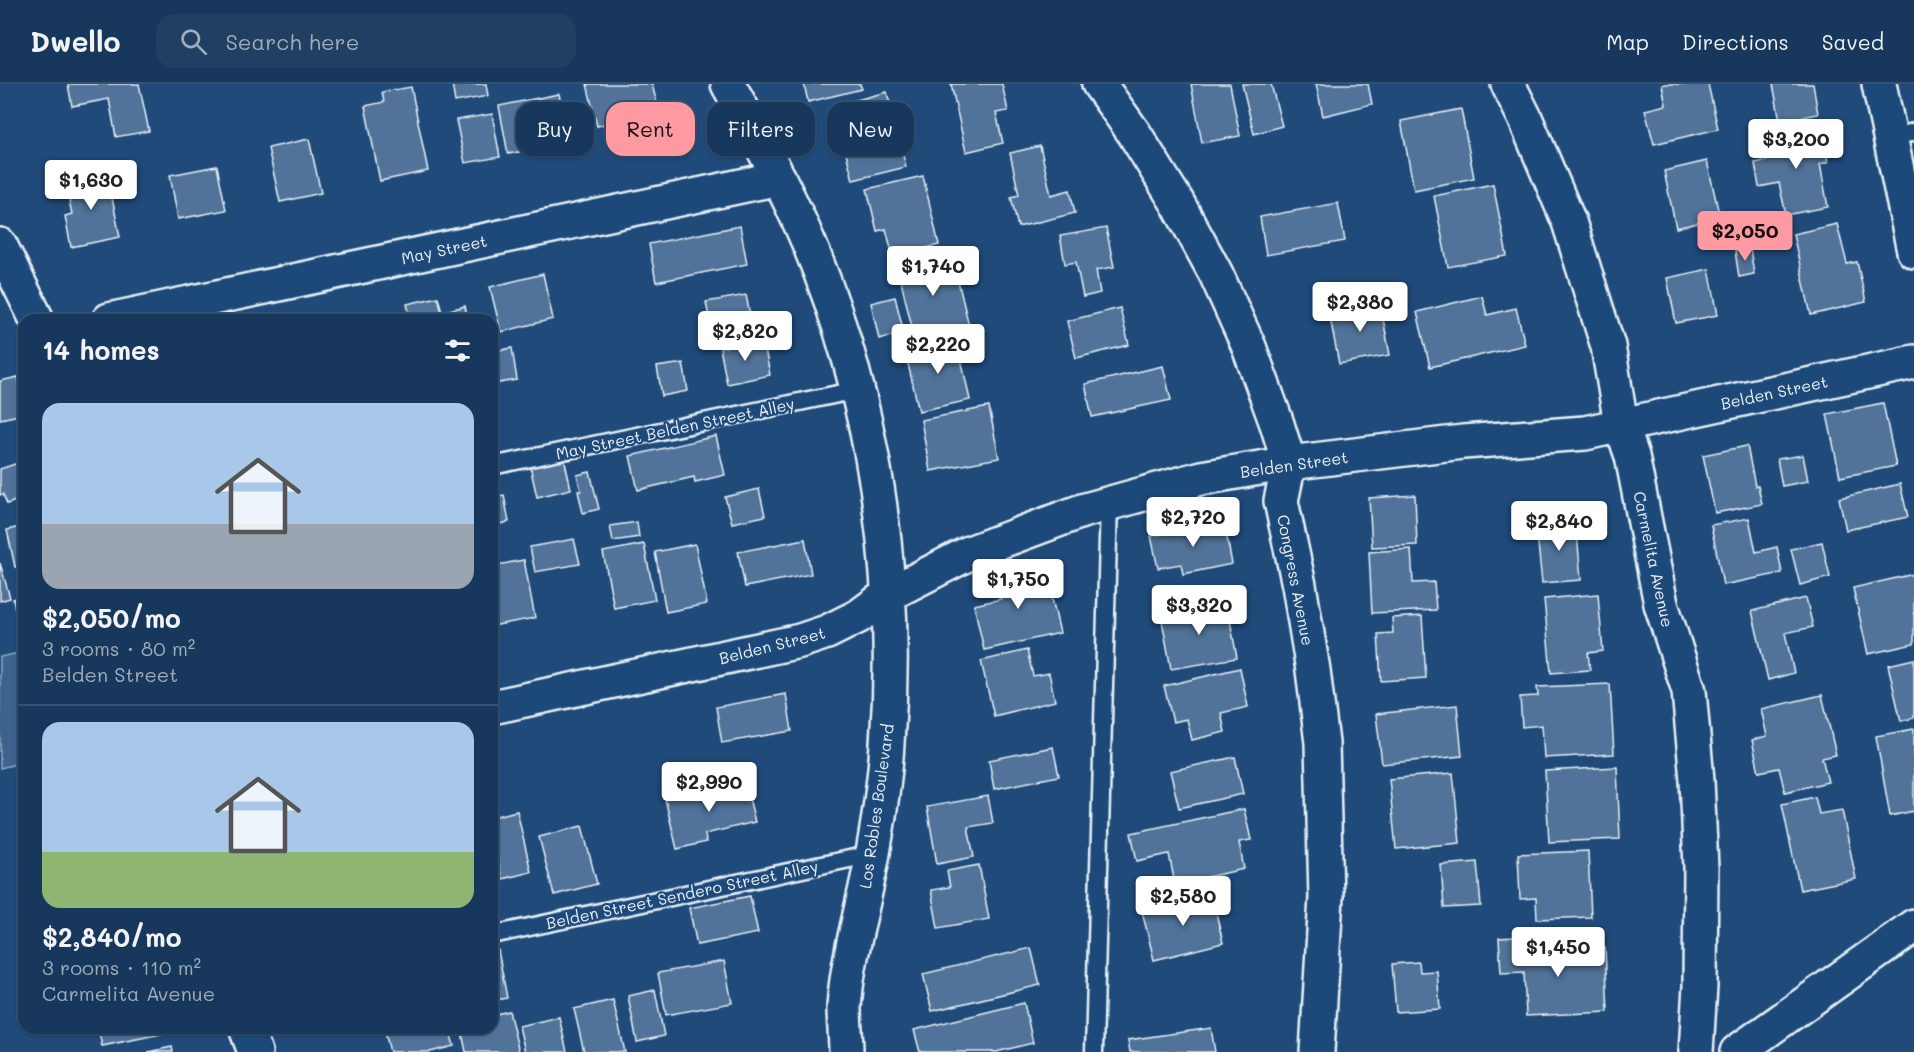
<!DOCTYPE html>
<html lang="en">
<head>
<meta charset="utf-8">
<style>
	:root { --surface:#17385c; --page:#203f62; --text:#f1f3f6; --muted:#9eacbb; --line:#365272; --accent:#ff9aa2 }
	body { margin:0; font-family:Mali,sans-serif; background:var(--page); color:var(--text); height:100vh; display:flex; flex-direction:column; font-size:22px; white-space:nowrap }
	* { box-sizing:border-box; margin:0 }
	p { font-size:20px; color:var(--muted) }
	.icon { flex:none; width:33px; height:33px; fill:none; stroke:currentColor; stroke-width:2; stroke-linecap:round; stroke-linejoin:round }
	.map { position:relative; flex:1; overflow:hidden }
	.details { position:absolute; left:18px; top:230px; width:480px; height:720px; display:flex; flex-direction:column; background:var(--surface); border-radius:18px; box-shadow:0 2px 4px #0004,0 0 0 2px var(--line) }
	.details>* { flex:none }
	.banner { position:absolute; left:516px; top:18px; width:570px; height:54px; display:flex; gap:12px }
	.price { position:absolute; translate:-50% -51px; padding:0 14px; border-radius:6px; background:#fff; color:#222; font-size:20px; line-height:39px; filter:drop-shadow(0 2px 3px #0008) }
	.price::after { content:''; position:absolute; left:50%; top:36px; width:18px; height:14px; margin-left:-9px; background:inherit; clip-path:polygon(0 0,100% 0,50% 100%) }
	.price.selected { background:var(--accent); color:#111 }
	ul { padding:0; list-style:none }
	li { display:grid; align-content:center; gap:12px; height:318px; padding:0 24px }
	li+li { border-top:2px solid var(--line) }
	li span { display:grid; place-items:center; height:186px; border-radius:18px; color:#555 }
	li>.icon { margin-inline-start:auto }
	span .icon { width:108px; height:108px; fill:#fffc; stroke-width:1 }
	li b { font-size:26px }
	h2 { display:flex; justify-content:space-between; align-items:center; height:72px; padding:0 24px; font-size:26px }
	.chip { padding:0 21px; border-radius:18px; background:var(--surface); box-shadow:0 2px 4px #0004,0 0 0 2px var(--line); font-size:21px; line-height:54px }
	.chip.selected { background:var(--accent); color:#111 }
	header { display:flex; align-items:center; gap:36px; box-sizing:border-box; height:84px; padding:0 30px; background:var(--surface); border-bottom:2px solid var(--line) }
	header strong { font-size:28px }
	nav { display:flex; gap:33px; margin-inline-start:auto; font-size:21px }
	.search { width:420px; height:54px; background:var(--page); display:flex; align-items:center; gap:15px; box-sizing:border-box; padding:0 21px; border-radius:18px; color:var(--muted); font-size:22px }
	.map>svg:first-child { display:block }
</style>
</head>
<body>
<header>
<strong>Dwello</strong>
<div class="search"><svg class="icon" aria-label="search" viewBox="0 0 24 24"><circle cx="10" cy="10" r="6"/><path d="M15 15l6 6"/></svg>Search here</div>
<nav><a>Map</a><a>Directions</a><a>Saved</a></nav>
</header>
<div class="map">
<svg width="1914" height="968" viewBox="0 0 1914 968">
	<rect width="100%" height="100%" fill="#1f4a7a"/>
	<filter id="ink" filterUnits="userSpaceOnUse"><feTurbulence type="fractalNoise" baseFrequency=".0167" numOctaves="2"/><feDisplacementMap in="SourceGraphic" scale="12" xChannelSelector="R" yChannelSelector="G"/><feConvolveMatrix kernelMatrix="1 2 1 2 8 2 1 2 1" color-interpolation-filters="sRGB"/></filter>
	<g filter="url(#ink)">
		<!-- green -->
		<path fill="#3c628c" stroke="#92aac2" stroke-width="1.5" d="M 24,568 L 24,678 L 0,684 L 0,573 Z"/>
		<!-- building -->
		<path fill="#517399" stroke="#e8f1f8" stroke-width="1.5" d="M 68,0 L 139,0 L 149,47 L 116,53 L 109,15 L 72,22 Z
			M 452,0 L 486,0 L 488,12 L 455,18 Z
			M 587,0 L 652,0 L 659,28 L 597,42 Z
			M 804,0 L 860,0 L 862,5 L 808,18 Z
			M 951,0 L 1002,0 L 1008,27 L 996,29 L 1003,59 L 966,68 Z
			M 1191,0 L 1230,0 L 1240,52 L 1202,59 Z
			M 1242,0 L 1271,0 L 1282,42 L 1254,50 Z
			M 1316,0 L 1368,0 L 1372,20 L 1323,32 Z
			M 1665,0 L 1708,0 L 1718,45 L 1654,60 L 1645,26 L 1666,21 L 1662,1 Z
			M 1773,0 L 1813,0 L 1818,30 L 1780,37 Z
			M 411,3 L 428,87 L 380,97 L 365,22 L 384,18 L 382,8 Z
			M 887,8 L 906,83 L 853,96 L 834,22 Z
			M 559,10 L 569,58 L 508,70 L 499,22 Z
			M 1461,25 L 1474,94 L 1414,106 L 1401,37 Z
			M 492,30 L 500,73 L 465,79 L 456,36 Z
			M 1821,44 L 1828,78 L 1820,80 L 1828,123 L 1786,131 L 1779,99 L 1759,103 L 1755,79 L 1769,76 L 1765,55 Z
			M 309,55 L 321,109 L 280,118 L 268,64 Z
			M 1040,62 L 1051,111 L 1070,106 L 1075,129 L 1018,143 L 1011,113 L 1019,111 L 1010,69 Z
			M 1707,77 L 1720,134 L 1676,144 L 1664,87 Z
			M 217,82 L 226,126 L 178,135 L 170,91 Z
			M 107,89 L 120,153 L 71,163 L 65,132 L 72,130 L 65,97 Z
			M 923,92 L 939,161 L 893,172 L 886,145 L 877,147 L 867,105 Z
			M 1493,100 L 1507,172 L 1448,183 L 1434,112 Z
			M 1338,119 L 1345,157 L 1266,171 L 1260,133 Z
			M 1837,140 L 1847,180 L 1857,178 L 1866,218 L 1811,231 L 1793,150 Z
			M 740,142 L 747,180 L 656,198 L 649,160 Z
			M 1106,144 L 1114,183 L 1096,186 L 1100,209 L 1083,213 L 1076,178 L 1065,180 L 1060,152 Z
			M 1750,164 L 1754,190 L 1739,193 L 1735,167 Z
			M 951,168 L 970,246 L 916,259 L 897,181 Z
			M 1709,185 L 1718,231 L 1676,239 L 1667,194 Z
			M 543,190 L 553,235 L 501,248 L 490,203 Z
			M 746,211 L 753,247 L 713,254 L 706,218 Z
			M 1482,212 L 1487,231 L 1516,224 L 1525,261 L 1430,283 L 1417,228 Z
			M 438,213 L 442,228 L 465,222 L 468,236 L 411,236 L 407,220 Z
			M 895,213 L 904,249 L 879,255 L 871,219 Z
			M 1380,219 L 1390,271 L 1339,280 L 1329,228 Z
			M 1120,224 L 1129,261 L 1076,274 L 1067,237 Z
			M 763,255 L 770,291 L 727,300 L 720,264 Z
			M 957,256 L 970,316 L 919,327 L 905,267 Z
			M 512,264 L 517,296 L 493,300 L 492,268 Z
			M 683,279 L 688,307 L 662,312 L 657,283 Z
			M 1163,282 L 1171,316 L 1092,333 L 1085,300 Z
			M 18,293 L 24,318 L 24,330 L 0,335 L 0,297 Z
			M 1883,319 L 1896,382 L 1840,393 L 1827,330 Z
			M 989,323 L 999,374 L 930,387 L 921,336 Z
			M 716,352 L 725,391 L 695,398 L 694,393 L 638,406 L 630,372 Z
			M 1747,362 L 1755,402 L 1758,402 L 1762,420 L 1715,429 L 1703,371 Z
			M 1803,371 L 1808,397 L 1782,402 L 1777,375 Z
			M 564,374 L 571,405 L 537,413 L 530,382 Z
			M 24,377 L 24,414 L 7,420 L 3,410 L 0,411 L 0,385 Z
			M 590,388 L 599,425 L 583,429 L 578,407 L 581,407 L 577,391 Z
			M 1900,400 L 1908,433 L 1846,446 L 1839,414 Z
			M 759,405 L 765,432 L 732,439 L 725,413 Z
			M 504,411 L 509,438 L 492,442 L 492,413 Z
			M 1415,411 L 1417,461 L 1372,463 L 1369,414 Z
			M 1749,434 L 1756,468 L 1777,463 L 1782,489 L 1723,501 L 1711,441 Z
			M 1576,436 L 1581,496 L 1542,499 L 1536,440 Z
			M 637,438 L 639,453 L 613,457 L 610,442 Z
			M 1224,438 L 1232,480 L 1183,490 L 1181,480 L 1158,484 L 1151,452 Z
			M 24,442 L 24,481 L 15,483 L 7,446 Z
			M 574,455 L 580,480 L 535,488 L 530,463 Z
			M 805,455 L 811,490 L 745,503 L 738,468 Z
			M 1822,458 L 1830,493 L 1800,501 L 1791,465 Z
			M 644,460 L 655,516 L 614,524 L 603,468 Z
			M 695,460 L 707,520 L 666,528 L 655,468 Z
			M 1411,465 L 1413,499 L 1434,498 L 1436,526 L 1372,529 L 1369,468 Z
			M 524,476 L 535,534 L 492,542 L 492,482 Z
			M 0,479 L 10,514 L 0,517 Z
			M 1044,480 L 1060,549 L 984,566 L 974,521 L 1001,515 L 996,491 Z
			M 1914,490 L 1914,560 L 1868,570 L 1853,504 Z
			M 1598,510 L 1603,567 L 1588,569 L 1590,586 L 1551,589 L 1544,515 Z
			M 24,512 L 24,551 L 21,552 L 13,515 Z
			M 1806,514 L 1813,543 L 1785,549 L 1794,589 L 1768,596 L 1752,527 Z
			M 1227,520 L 1237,574 L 1171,585 L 1161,531 Z
			M 1422,532 L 1426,594 L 1381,597 L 1378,550 L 1393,549 L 1392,534 Z
			M 1027,566 L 1033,592 L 1049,589 L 1055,617 L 994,632 L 981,577 Z
			M 1914,575 L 1914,634 L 1901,637 L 1888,581 Z
			M 1240,584 L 1248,623 L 1221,629 L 1225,648 L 1192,656 L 1187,635 L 1173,638 L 1164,602 Z
			M 1610,600 L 1614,670 L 1544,674 L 1542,641 L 1522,643 L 1520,613 L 1538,612 L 1537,603 Z
			M 786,610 L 792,647 L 722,659 L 716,623 Z
			M 1822,611 L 1836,671 L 1822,674 L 1828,698 L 1785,708 L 1779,684 L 1759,688 L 1752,656 L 1767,652 L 1761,625 Z
			M 1457,621 L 1462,672 L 1382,680 L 1376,630 Z
			M 1914,645 L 1914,727 L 1890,732 L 1876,652 Z
			M 1053,663 L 1059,692 L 994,705 L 989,676 Z
			M 1235,673 L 1243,710 L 1179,724 L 1170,687 Z
			M 1617,683 L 1620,755 L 1549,758 L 1545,687 Z
			M 1453,689 L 1460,759 L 1396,765 L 1389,695 Z
			M 745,697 L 755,738 L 705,750 L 706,758 L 677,765 L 665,715 Z
			M 988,712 L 993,739 L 968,743 L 974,773 L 937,780 L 927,723 Z
			M 1815,713 L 1819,730 L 1842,726 L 1856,795 L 1800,806 L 1782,720 Z
			M 1244,725 L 1251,756 L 1239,758 L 1244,785 L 1175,800 L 1169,770 L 1137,777 L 1131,749 Z
			M 517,727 L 531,788 L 502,795 L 492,752 L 492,733 Z
			M 582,742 L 597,800 L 554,811 L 539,753 Z
			M 1588,767 L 1591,833 L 1537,835 L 1536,814 L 1520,815 L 1518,770 Z
			M 1477,778 L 1481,822 L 1444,824 L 1441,781 Z
			M 979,781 L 989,835 L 938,844 L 931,806 L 950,803 L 947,787 Z
			M 1212,811 L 1223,859 L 1154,876 L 1142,827 Z
			M 750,812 L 758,849 L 697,861 L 689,824 Z
			M 1533,852 L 1534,874 L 1555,873 L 1555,866 L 1605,864 L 1608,928 L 1526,932 L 1524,888 L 1501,889 L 1499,854 Z
			M 1031,864 L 1040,901 L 932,927 L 923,890 Z
			M 498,866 L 507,914 L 492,917 L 492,867 Z
			M 724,877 L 732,919 L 666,931 L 658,889 Z
			M 1419,878 L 1420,888 L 1437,887 L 1440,925 L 1396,928 L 1392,880 Z
			M 655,906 L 664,952 L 637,958 L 628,912 Z
			M 613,916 L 625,968 L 584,968 L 574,925 Z
			M 1024,919 L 1033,959 L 996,968 L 920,968 L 914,946 Z
			M 509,927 L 519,968 L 466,968 L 461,944 L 492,944 L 492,931 Z
			M 559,933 L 567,968 L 525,968 L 519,942 Z
			M 98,944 L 170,944 L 171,948 L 102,962 Z
			M 384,944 L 449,944 L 454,962 L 430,968 L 390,968 Z
			M 1211,944 L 1215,968 L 1130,968 L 1128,956 Z
			M 172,963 L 173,968 L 148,968 Z"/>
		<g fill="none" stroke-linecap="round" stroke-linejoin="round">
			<defs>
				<path id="service" d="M 1890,54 L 1914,48
					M 492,382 L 857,306
					M 492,851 L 873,770
					M 1094,968 L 1109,418"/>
				<path id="minor" d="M 728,0 C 757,51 785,103 808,157 C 874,314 900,490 887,660 C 885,696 879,734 873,769 C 864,821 848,870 844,923 C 844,938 846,953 846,968
					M 1099,0 L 1134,49 L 1177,118 L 1216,190 L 1249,263 L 1277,340 L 1289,379 L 1281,417 L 1299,501 L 1313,586 L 1322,659 L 1326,813 L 1317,968
					M 1508,0 L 1525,34 L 1569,138 L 1608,262 L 1621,340 L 1632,372 L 1661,520 L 1689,607 L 1697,696 L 1701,784 L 1700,902 L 1696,968
					M 1879,0 L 1914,167
					M 0,161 L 37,236
					M 109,236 L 779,94
					M 492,623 L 800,557 L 827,548 L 859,532 L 889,510 L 969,469 L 1082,427 L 1201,394 L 1289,379 L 1463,358 L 1585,349 L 1914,278
					M 246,944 L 255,968
					M 1737,968 L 1914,842"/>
			</defs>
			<!-- service casing -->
			<use href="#service" stroke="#e8f1f8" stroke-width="21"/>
			<!-- minor casing -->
			<use href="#minor" stroke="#e8f1f8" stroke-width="38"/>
			<!-- service -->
			<use href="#service" stroke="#1f4a7a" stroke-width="16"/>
			<!-- minor -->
			<use href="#minor" stroke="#1f4a7a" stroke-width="33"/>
		</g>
	</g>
	<g text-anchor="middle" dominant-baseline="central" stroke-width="4.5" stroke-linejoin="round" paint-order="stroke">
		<!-- street labels -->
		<g font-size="16" fill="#e8f1f8" stroke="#1f4a7a">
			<text transform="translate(444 165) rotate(-12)">May Street</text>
			<text transform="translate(1774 308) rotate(-12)">Belden Street</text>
			<text transform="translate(675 344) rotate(-12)">May Street Belden Street Alley</text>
			<text transform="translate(1294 380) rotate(-8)">Belden Street</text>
			<text transform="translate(1654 475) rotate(78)">Carmelita Avenue</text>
			<text transform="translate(1296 496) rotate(79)">Congress Avenue</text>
			<text transform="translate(772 561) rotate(-14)">Belden Street</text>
			<text transform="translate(876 722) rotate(-82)">Los Robles Boulevard</text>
			<text transform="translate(682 810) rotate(-12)">Belden Street Sendero Street Alley</text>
		</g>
	</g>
</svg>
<b class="price" style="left:1796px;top:86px">$3,200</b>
<b class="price" style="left:91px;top:127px">$1,630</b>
<b class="price selected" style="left:1745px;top:178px">$2,050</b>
<b class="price" style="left:933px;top:213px">$1,740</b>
<b class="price" style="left:1360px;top:249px">$2,380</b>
<b class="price" style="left:745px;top:278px">$2,820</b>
<b class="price" style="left:938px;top:291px">$2,220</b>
<b class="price" style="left:1193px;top:464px">$2,720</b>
<b class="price" style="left:1559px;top:468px">$2,840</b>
<b class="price" style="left:1018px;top:526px">$1,750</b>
<b class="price" style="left:1199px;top:552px">$3,320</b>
<b class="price" style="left:709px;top:729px">$2,990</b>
<b class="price" style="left:1183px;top:843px">$2,580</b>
<b class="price" style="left:1558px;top:894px">$1,450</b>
<div class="banner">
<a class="chip">Buy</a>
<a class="chip selected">Rent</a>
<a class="chip">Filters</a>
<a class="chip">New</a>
</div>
<section class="details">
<h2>14 homes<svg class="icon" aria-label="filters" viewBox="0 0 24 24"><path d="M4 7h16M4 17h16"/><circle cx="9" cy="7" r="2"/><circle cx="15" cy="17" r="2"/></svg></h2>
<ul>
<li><span style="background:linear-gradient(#a9c7e8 65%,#9aa5b1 0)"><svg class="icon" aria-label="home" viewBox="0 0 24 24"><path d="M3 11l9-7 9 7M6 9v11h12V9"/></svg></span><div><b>$2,050/mo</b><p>3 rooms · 80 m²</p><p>Belden Street</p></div></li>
<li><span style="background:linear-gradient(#a9c7e8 70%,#8fb573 0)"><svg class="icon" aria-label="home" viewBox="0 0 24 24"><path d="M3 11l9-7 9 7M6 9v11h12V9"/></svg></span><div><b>$2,840/mo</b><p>3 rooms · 110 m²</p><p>Carmelita Avenue</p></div></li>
</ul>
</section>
</div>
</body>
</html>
